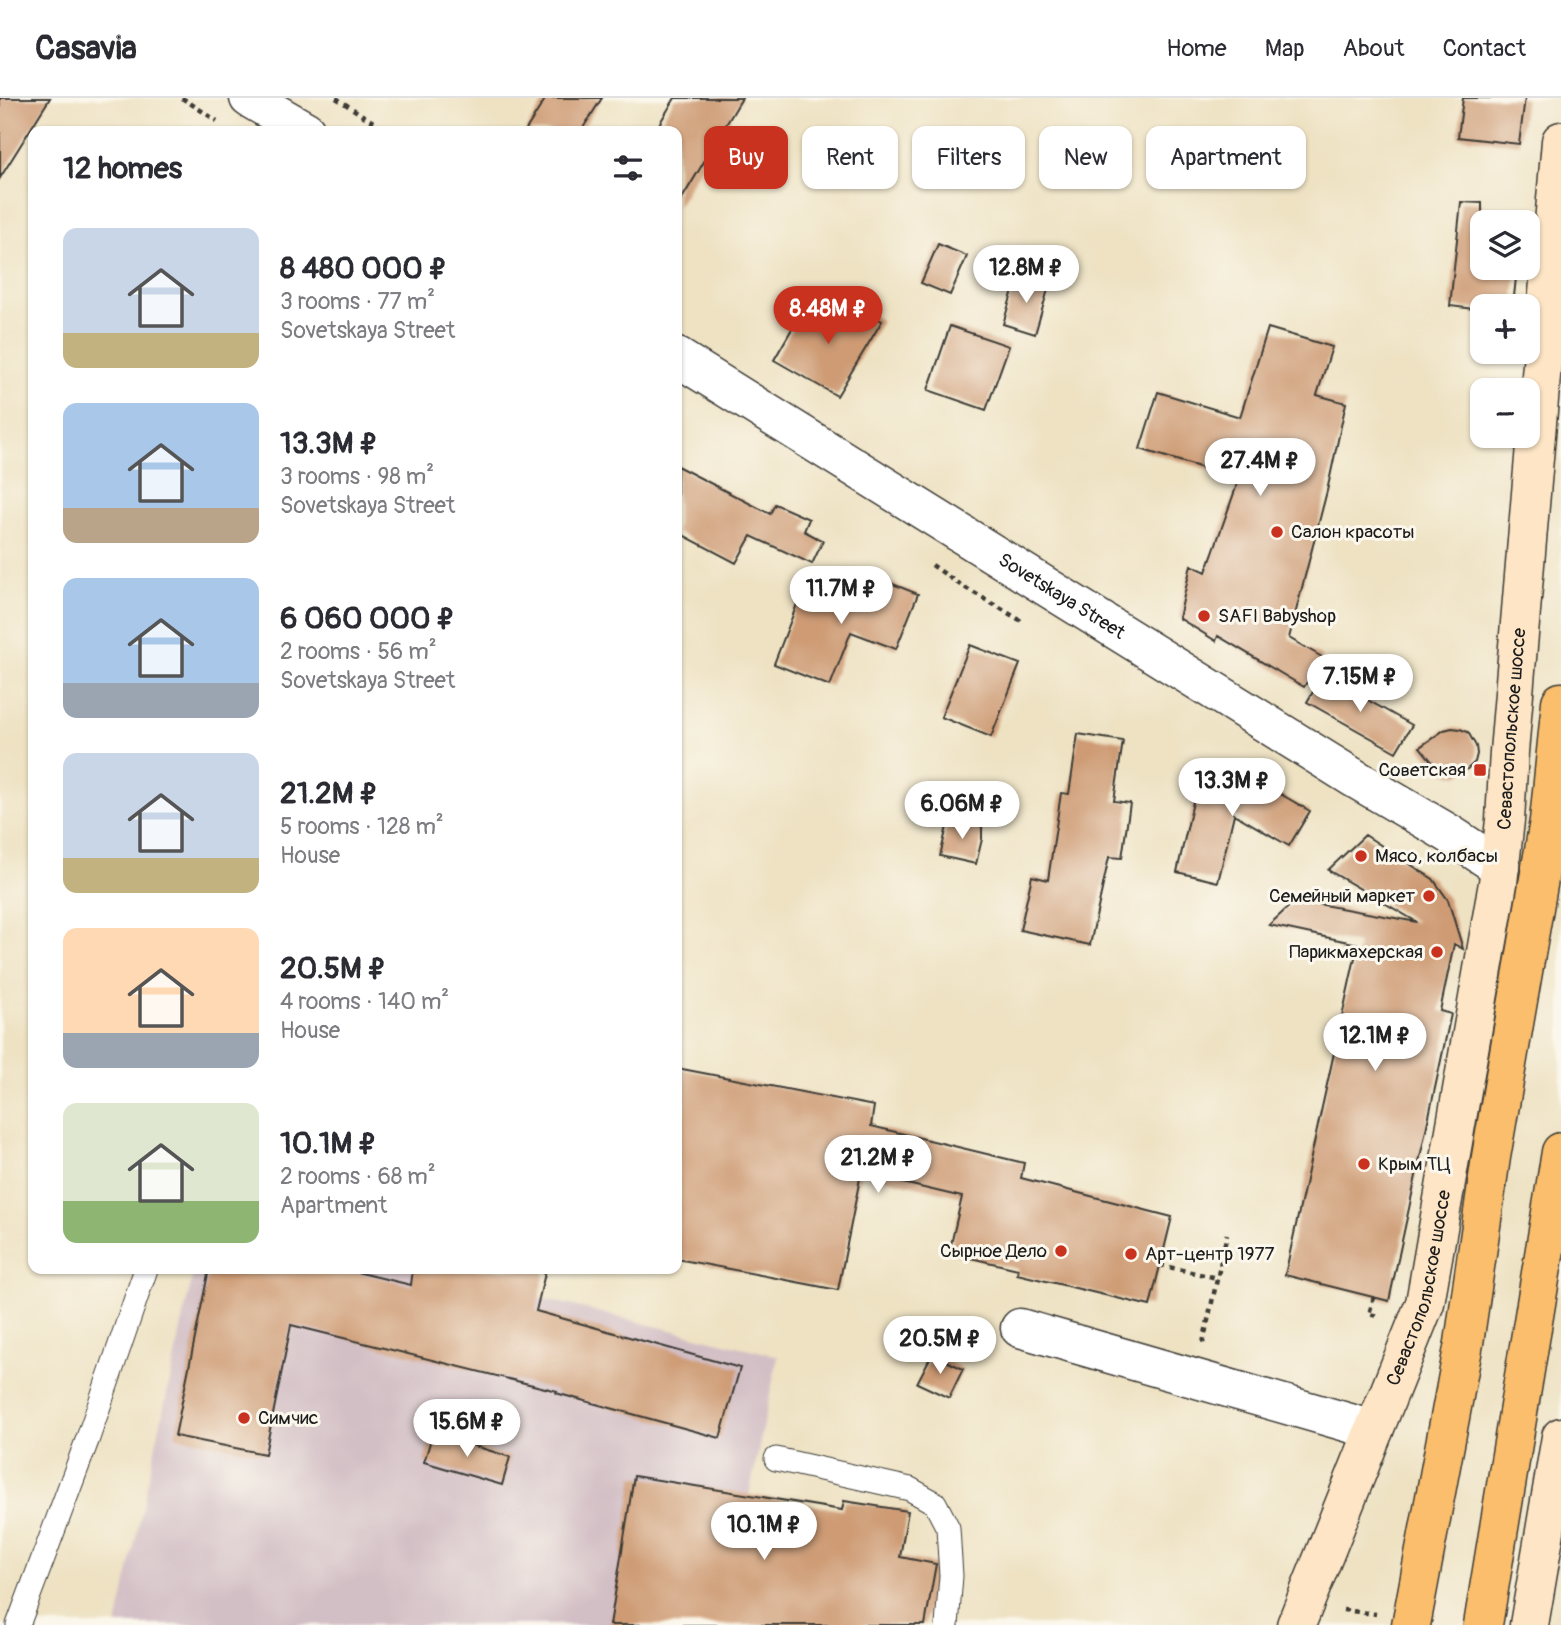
<!DOCTYPE html>
<html lang="en">
<head>
<meta charset="utf-8">
<style>
	:root { --surface:#fff; --page:#f7f7f7; --text:#2b2b33; --muted:#7c7c81; --line:#e1e1e2; --accent:#c8321e }
	body { margin:0; font-family:Pangolin,sans-serif; background:var(--page); color:var(--text); height:100vh; display:flex; flex-direction:column; font-size:26px; white-space:nowrap }
	* { box-sizing:border-box; margin:0 }
	p { font-size:23px; color:var(--muted) }
	.icon { flex:none; width:38px; height:38px; fill:none; stroke:currentColor; stroke-width:2; stroke-linecap:round; stroke-linejoin:round }
	.map { position:relative; flex:1; overflow:hidden }
	.sheet { position:absolute; left:28px; top:28px; width:654px; height:1148px; display:flex; flex-direction:column; background:var(--surface); border-radius:14px; box-shadow:0 2px 5px #0004 }
	.sheet>* { flex:none }
	.banner { position:absolute; left:704px; top:28px; width:665px; height:63px; display:flex; gap:14px }
	.buttons { position:absolute; left:1470px; top:112px; display:grid; gap:14px }
	.buttons a { display:grid; place-items:center; width:70px; height:70px; border-radius:14px; background:var(--surface); box-shadow:0 2px 5px #0004; font-size:35px }
	.price { position:absolute; translate:-50% -60px; padding:0 16px; border-radius:24px; background:#fff; color:#222; font-size:23px; line-height:46px; filter:drop-shadow(0 2px 4px #0008) }
	.price::after { content:''; position:absolute; left:50%; top:42px; width:21px; height:16px; margin-left:-10px; background:inherit; clip-path:polygon(0 0,100% 0,50% 100%) }
	.price.active { background:var(--accent); color:#fff }
	ul { padding:0; list-style:none }
	li { display:flex; align-items:center; gap:21px; height:175px; padding:0 35px }
	li span { display:grid; place-items:center; flex:none; width:196px; height:140px; border-radius:14px; color:#555 }
	li>.icon { margin-inline-start:auto }
	span .icon { width:84px; height:84px; fill:#fffc; stroke-width:1 }
	li b { font-size:30px }
	h2 { display:flex; justify-content:space-between; align-items:center; height:84px; padding:0 35px; font-size:30px }
	.tag { padding:0 24px; border-radius:14px; background:var(--surface); box-shadow:0 2px 5px #0004; font-size:24px; line-height:63px }
	.tag.active { background:var(--accent); color:#fff }
	header { display:flex; align-items:center; gap:42px; box-sizing:border-box; height:98px; padding:0 35px; background:var(--surface); border-bottom:2px solid var(--line) }
	header strong { font-size:33px }
	nav { display:flex; gap:38px; margin-inline-start:auto; font-size:24px }
	.map>svg:first-child { display:block }
</style>
</head>
<body>
<header>
<strong>Casavia</strong>
<nav><a>Home</a><a>Map</a><a>About</a><a>Contact</a></nav>
</header>
<div class="map">
<svg width="1561" height="1527" viewBox="0 0 1561 1527">
	<rect width="100%" height="100%" fill="#fbf7ec"/>
	<filter id="ink" filterUnits="userSpaceOnUse"><feTurbulence type="fractalNoise" baseFrequency=".0143" numOctaves="2"/><feDisplacementMap in="SourceGraphic" scale="14" xChannelSelector="R" yChannelSelector="G"/><feConvolveMatrix kernelMatrix="1 2 1 2 8 2 1 2 1" color-interpolation-filters="sRGB"/></filter>
	<filter id="wash" filterUnits="userSpaceOnUse"><feTurbulence type="fractalNoise" baseFrequency=".00686" numOctaves="4" result="noise"/><feDisplacementMap in="SourceGraphic" scale="28" xChannelSelector="R" yChannelSelector="G"/><feGaussianBlur stdDeviation="1.57" result="paint"/><feColorMatrix in="noise" values="0 0 0 0 0 0 0 0 0 0 0 0 0 0 0 0 0 1.4 0 .05"/><feComposite in="paint" operator="in"/></filter>
	<g filter="url(#wash)">
		<rect width="100%" height="100%" fill="#eee2c3"/>
		<!-- industrial -->
		<path fill="#d2bec5" d="M 194,1171 L 421,1171 L 778,1258 L 722,1527 L 117,1527 Z"/>
		<g id="blocks">
			<!-- building -->
			<path fill="#ce9b74" d="M 0,0 L 50,0 L 0,80 Z
				M 546,0 L 602,0 L 581,33 L 525,33 Z
				M 675,0 L 742,0 L 677,109 L 677,33 L 655,33 Z
				M 1463,0 L 1525,0 L 1519,46 L 1458,39 Z
				M 1461,104 L 1482,105 L 1482,170 L 1517,170 L 1513,208 L 1482,208 L 1482,212 L 1450,208 Z
				M 938,146 L 967,158 L 950,197 L 921,185 Z
				M 1017,179 L 1049,188 L 1035,236 L 1003,226 Z
				M 848,203 L 882,223 L 837,298 L 774,262 L 804,210 L 834,228 Z
				M 950,228 L 1009,248 L 986,312 L 928,292 Z
				M 1268,230 L 1332,249 L 1317,297 L 1346,305 L 1327,393 L 1289,540 L 1322,559 L 1304,589 L 1218,538 L 1216,543 L 1179,520 L 1191,467 L 1206,474 L 1239,381 L 1140,351 L 1158,294 L 1240,319 Z
				M 677,368 L 770,416 L 775,406 L 809,421 L 804,433 L 823,443 L 812,466 L 751,438 L 736,465 L 677,434 Z
				M 875,479 L 918,496 L 896,551 L 851,534 L 830,588 L 774,566 L 806,483 L 864,505 Z
				M 970,547 L 1020,566 L 991,639 L 941,619 Z
				M 1323,577 L 1412,627 L 1396,654 L 1307,604 Z
				M 1452,630 L 1460,631 L 1468,634 L 1476,648 L 1477,656 L 1475,664 L 1464,674 L 1458,677 L 1450,677 L 1437,670 L 1420,649 L 1444,632 Z
				M 1078,636 L 1123,643 L 1114,703 L 1130,705 L 1122,760 L 1109,759 L 1090,847 L 1020,832 L 1032,778 L 1048,782 L 1061,695 L 1069,696 Z
				M 1202,665 L 1244,675 L 1310,713 L 1289,748 L 1234,716 L 1218,784 L 1177,774 Z
				M 949,720 L 982,728 L 982,741 L 976,766 L 940,758 Z
				M 1365,737 L 1433,781 L 1448,802 L 1463,851 L 1454,846 L 1440,913 L 1451,916 L 1389,1203 L 1285,1177 L 1358,846 L 1269,827 L 1296,802 L 1417,824 L 1328,772 Z
				M 677,970 L 874,1008 L 871,1028 L 1024,1065 L 1021,1080 L 1172,1119 L 1150,1208 L 1017,1176 L 1018,1171 L 949,1155 L 962,1099 L 861,1075 L 838,1192 L 677,1161 Z
				M 209,1171 L 344,1171 L 411,1187 L 413,1171 L 546,1171 L 536,1213 L 740,1270 L 720,1340 L 556,1295 L 557,1293 L 291,1227 L 265,1356 L 175,1338 Z
				M 932,1256 L 963,1271 L 949,1300 L 917,1285 Z
				M 433,1335 L 510,1359 L 502,1387 L 424,1364 Z
				M 634,1378 L 842,1412 L 844,1403 L 908,1413 L 900,1459 L 936,1466 L 925,1527 L 610,1527 Z"/>
		</g>
	</g>
	<g filter="url(#ink)">
		<use href="#blocks" fill-opacity="0" stroke="#3c3a35" stroke-width="2"/>
		<g fill="none" stroke-linecap="round" stroke-linejoin="round">
			<defs>
				<path id="service" d="M 776,1361 L 910,1391 L 935,1405 L 948,1430 L 951,1478 L 947,1527
					M 18,1527 L 88,1340 L 146,1171"/>
				<path id="minor" d="M 1020,1230 L 1374,1332"/>
				<g id="tertiary">
					<path d="M 249,0 L 306,33"/>
					<path id="s1" d="M 677,259 L 1354,680 L 1448,735 L 1500,769"/>
				</g>
				<g id="secondary">
					<path id="s2" d="M 1296,1527 L 1425,1205 L 1498,785 L 1505,722 L 1509,654 L 1561,43"/>
					<path d="M 1529,1527 L 1561,1339"/>
				</g>
				<path id="primary" d="M 1411,1527 L 1464,1245 L 1491,1059 L 1549,723 L 1561,604
					M 1483,1527 L 1561,1054"/>
			</defs>
			<!-- service casing -->
			<use href="#service" stroke="#3c3a35" stroke-width="25"/>
			<!-- minor casing -->
			<use href="#minor" stroke="#3c3a35" stroke-width="41"/>
			<!-- tertiary casing -->
			<use href="#tertiary" stroke="#3c3a35" stroke-width="41"/>
			<!-- secondary casing -->
			<use href="#secondary" stroke="#3c3a35" stroke-width="41"/>
			<!-- primary casing -->
			<use href="#primary" stroke="#3c3a35" stroke-width="41"/>
			<!-- path -->
			<path stroke="#3c3a35" stroke-width="4.5" stroke-dasharray="5 5" stroke-linecap="butt" d="M 182,0 L 217,23
				M 336,0 L 387,33
				M 932,467 L 959,486 L 1025,525
				M 1160,1167 L 1217,1180
				M 1374,1199 L 1369,1216 L 1377,1218
				M 1203,1245 L 1227,1136
				M 1343,1512 L 1376,1516"/>
			<!-- service -->
			<use href="#service" stroke="#fff" stroke-width="23"/>
			<!-- minor -->
			<use href="#minor" stroke="#fff" stroke-width="38"/>
			<!-- tertiary -->
			<use href="#tertiary" stroke="#fff" stroke-width="38"/>
			<!-- secondary -->
			<use href="#secondary" stroke="#fde5c5" stroke-width="38"/>
			<!-- primary -->
			<use href="#primary" stroke="#fabe6d" stroke-width="38"/>
		</g>
	</g>
	<!-- markers -->
	<g fill="#c8321e" stroke="#fbf7ec" stroke-width="2.5">
		<circle cx="1277" cy="434" r="7"/>
		<circle cx="1204" cy="518" r="7"/>
		<rect x="1473" y="665" width="14" height="14" rx="3.5"/>
		<circle cx="1361" cy="758" r="7"/>
		<circle cx="1429" cy="798" r="7"/>
		<circle cx="1437" cy="854" r="7"/>
		<circle cx="1364" cy="1066" r="7"/>
		<circle cx="1061" cy="1153" r="7"/>
		<circle cx="1131" cy="1156" r="7"/>
		<circle cx="244" cy="1320" r="7"/>
	</g>
	<g text-anchor="middle" dominant-baseline="central" stroke-width="6" stroke-linejoin="round" paint-order="stroke">
		<!-- poi labels -->
		<g font-size="19" fill="#1c1c1c" stroke="#fbf7ec" text-anchor="start">
			<text x="1291" y="434">Салон красоты</text>
			<text x="1218" y="518">SAFI Babyshop</text>
			<text x="1466" y="672" text-anchor="end">Советская</text>
			<text x="1375" y="758">Мясо, колбасы</text>
			<text x="1415" y="798" text-anchor="end">Семейный маркет</text>
			<text x="1423" y="854" text-anchor="end">Парикмахерская</text>
			<text x="1378" y="1066">Крым ТЦ</text>
			<text x="1047" y="1153" text-anchor="end">Сырное Дело</text>
			<text x="1145" y="1156">Арт-центр 1977</text>
			<text x="258" y="1320">Симчис</text>
		</g>
		<!-- street labels -->
		<g font-size="19" fill="#1c1c1c" stroke="#fbf7ec">
			<text stroke="none"><textPath href="#s1" startOffset="453">Sovetskaya Street</textPath></text>
			<text stroke="none"><textPath href="#s2" startOffset="928">Севастопольское шоссе</textPath></text>
			<text stroke="none"><textPath href="#s2" startOffset="360">Севастопольское шоссе</textPath></text>
		</g>
	</g>
</svg>
<div class="buttons">
<a><svg class="icon" aria-label="layers" viewBox="0 0 24 24"><path d="M12 4l9 5-9 5-9-5zM3 14l9 5 9-5"/></svg></a>
<a>+</a>
<a>−</a>
</div>
<b class="price" style="left:1026px;top:207px">12.8M ₽</b>
<b class="price active" style="left:828px;top:248px">8.48M ₽</b>
<b class="price" style="left:1260px;top:400px">27.4M ₽</b>
<b class="price" style="left:841px;top:528px">11.7M ₽</b>
<b class="price" style="left:1360px;top:616px">7.15M ₽</b>
<b class="price" style="left:1232px;top:720px">13.3M ₽</b>
<b class="price" style="left:962px;top:743px">6.06M ₽</b>
<b class="price" style="left:1375px;top:975px">12.1M ₽</b>
<b class="price" style="left:878px;top:1097px">21.2M ₽</b>
<b class="price" style="left:940px;top:1278px">20.5M ₽</b>
<b class="price" style="left:467px;top:1361px">15.6M ₽</b>
<b class="price" style="left:764px;top:1464px">10.1M ₽</b>
<div class="banner">
<a class="tag active">Buy</a>
<a class="tag">Rent</a>
<a class="tag">Filters</a>
<a class="tag">New</a>
<a class="tag">Apartment</a>
</div>
<section class="sheet">
<h2>12 homes<svg class="icon" aria-label="filters" viewBox="0 0 24 24"><path d="M4 7h16M4 17h16"/><circle cx="9" cy="7" r="2"/><circle cx="15" cy="17" r="2"/></svg></h2>
<ul>
<li><span style="background:linear-gradient(#c9d6e8 75%,#c2b280 0)"><svg class="icon" aria-label="home" viewBox="0 0 24 24"><path d="M3 11l9-7 9 7M6 9v11h12V9"/></svg></span><div><b>8 480 000 ₽</b><p>3 rooms · 77 m²</p><p>Sovetskaya Street</p></div></li>
<li><span style="background:linear-gradient(#a9c7e8 75%,#b9a48a 0)"><svg class="icon" aria-label="home" viewBox="0 0 24 24"><path d="M3 11l9-7 9 7M6 9v11h12V9"/></svg></span><div><b>13.3M ₽</b><p>3 rooms · 98 m²</p><p>Sovetskaya Street</p></div></li>
<li><span style="background:linear-gradient(#a9c7e8 75%,#9aa5b1 0)"><svg class="icon" aria-label="home" viewBox="0 0 24 24"><path d="M3 11l9-7 9 7M6 9v11h12V9"/></svg></span><div><b>6 060 000 ₽</b><p>2 rooms · 56 m²</p><p>Sovetskaya Street</p></div></li>
<li><span style="background:linear-gradient(#c9d6e8 75%,#c2b280 0)"><svg class="icon" aria-label="home" viewBox="0 0 24 24"><path d="M3 11l9-7 9 7M6 9v11h12V9"/></svg></span><div><b>21.2M ₽</b><p>5 rooms · 128 m²</p><p>House</p></div></li>
<li><span style="background:linear-gradient(#ffd9b3 75%,#9aa5b1 0)"><svg class="icon" aria-label="home" viewBox="0 0 24 24"><path d="M3 11l9-7 9 7M6 9v11h12V9"/></svg></span><div><b>20.5M ₽</b><p>4 rooms · 140 m²</p><p>House</p></div></li>
<li><span style="background:linear-gradient(#dfe7d0 70%,#8fb573 0)"><svg class="icon" aria-label="home" viewBox="0 0 24 24"><path d="M3 11l9-7 9 7M6 9v11h12V9"/></svg></span><div><b>10.1M ₽</b><p>2 rooms · 68 m²</p><p>Apartment</p></div></li>
</ul>
</section>
</div>
</body>
</html>
